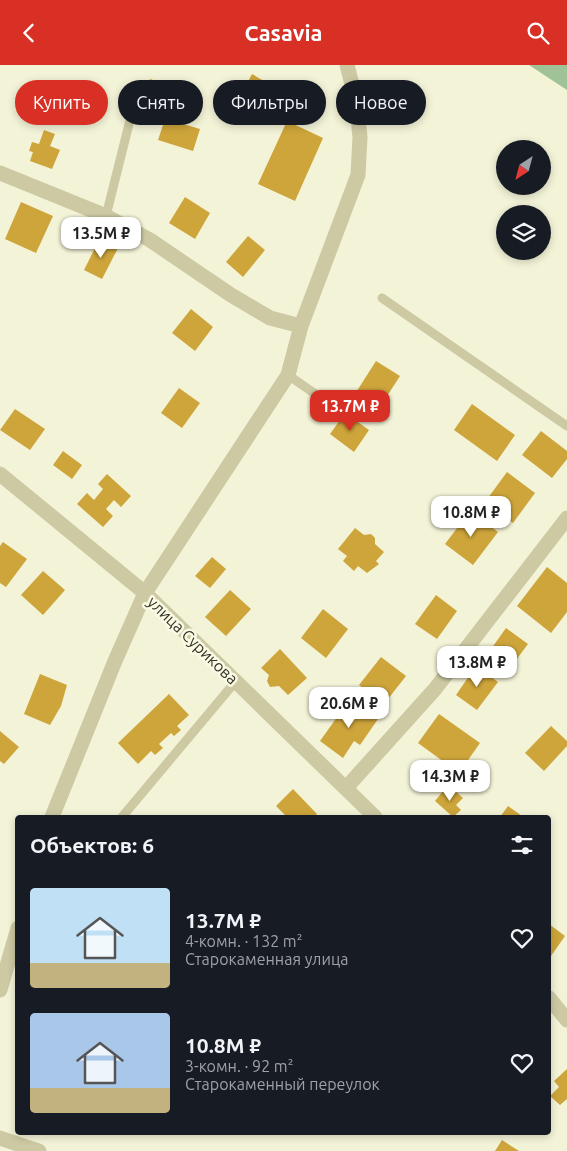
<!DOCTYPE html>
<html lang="ru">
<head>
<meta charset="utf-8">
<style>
	:root { --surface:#171b24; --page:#242831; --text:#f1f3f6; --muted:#9ea1a6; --accent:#d93025 }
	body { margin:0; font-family:Ubuntu,sans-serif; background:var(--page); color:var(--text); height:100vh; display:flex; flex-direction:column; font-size:19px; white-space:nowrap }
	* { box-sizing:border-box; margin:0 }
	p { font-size:16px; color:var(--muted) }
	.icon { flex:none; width:28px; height:28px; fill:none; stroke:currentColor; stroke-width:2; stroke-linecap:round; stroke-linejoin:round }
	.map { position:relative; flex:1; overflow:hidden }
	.sheet { position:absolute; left:15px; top:750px; width:536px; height:320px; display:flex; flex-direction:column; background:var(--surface); border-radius:5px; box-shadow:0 2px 8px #0003 }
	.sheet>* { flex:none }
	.banner { position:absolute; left:15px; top:15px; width:538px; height:45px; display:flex; gap:10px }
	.needle { width:32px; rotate:216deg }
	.controls { position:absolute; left:496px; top:75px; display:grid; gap:10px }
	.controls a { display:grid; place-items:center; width:55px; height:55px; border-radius:50%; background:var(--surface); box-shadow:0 2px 8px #0003; font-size:25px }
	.price { position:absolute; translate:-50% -42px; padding:0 11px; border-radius:10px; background:#fff; color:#222; font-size:16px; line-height:32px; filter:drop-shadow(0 1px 2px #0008) }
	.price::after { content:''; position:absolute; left:50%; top:30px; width:15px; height:11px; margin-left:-8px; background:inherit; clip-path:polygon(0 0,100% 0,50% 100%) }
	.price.selected { background:var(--accent); color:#fff }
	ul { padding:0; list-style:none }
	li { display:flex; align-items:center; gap:15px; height:125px; padding:0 15px }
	li span { display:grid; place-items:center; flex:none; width:140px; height:100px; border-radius:5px; color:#555 }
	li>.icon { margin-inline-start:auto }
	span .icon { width:60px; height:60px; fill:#fffc; stroke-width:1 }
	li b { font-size:21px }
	h2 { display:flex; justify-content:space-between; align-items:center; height:60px; padding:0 15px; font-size:21px }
	.chip { padding:0 18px; border-radius:22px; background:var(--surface); box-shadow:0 2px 8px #0003; font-size:18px; line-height:45px }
	.chip.selected { background:var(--accent); color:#fff }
	header { display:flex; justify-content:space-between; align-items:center; height:65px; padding:0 15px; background:var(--accent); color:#fff; font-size:22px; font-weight:700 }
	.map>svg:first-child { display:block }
</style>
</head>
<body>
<header><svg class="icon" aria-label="back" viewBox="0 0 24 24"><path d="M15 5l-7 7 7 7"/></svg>Casavia<svg class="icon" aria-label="search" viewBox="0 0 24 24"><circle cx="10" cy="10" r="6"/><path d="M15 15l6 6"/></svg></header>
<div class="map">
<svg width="567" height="1086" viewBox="0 0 567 1086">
	<rect width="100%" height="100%" fill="#f3f3d8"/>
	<!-- green -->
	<path fill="#9fc397" d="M 529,0 L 567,0 L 567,25 Z"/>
	<!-- building -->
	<path fill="#cea53b" d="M 252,9 L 281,26 L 271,44 L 242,28 Z
		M 150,14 L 193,28 L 183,59 L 200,64 L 193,86 L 158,75 L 163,60 L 145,55 L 151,38 L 143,36 Z
		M 287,56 L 323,73 L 295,136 L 258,119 Z
		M 44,65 L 55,69 L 50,81 L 60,85 L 52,104 L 30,96 L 33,87 L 29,86 L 32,77 L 39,79 Z
		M 185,132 L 210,148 L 195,174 L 169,158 Z
		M 21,137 L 53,151 L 36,188 L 5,174 Z
		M 248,171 L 265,185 L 243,212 L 226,197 Z
		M 100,173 L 118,183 L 102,214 L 84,205 Z
		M 191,244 L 213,262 L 195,286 L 172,268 Z
		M 376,296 L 400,311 L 378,345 L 355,329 Z
		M 179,323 L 200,338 L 182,363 L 161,348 Z
		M 472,339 L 515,370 L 497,396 L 454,365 Z
		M 15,344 L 45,364 L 30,385 L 0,365 Z
		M 345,348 L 369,365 L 354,387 L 330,369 Z
		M 541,366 L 567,386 L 567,394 L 552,413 L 522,390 Z
		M 63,386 L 82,400 L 72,414 L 53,400 Z
		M 507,407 L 535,428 L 513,458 L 485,437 Z
		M 107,409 L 131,431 L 121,442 L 114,435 L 106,444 L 113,451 L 103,462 L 77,439 L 87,428 L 94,435 L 103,424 L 98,419 Z
		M 470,446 L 498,467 L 473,500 L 445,479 Z
		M 355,463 L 364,470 L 371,469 L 375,473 L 375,479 L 384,487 L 376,496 L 379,499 L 367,508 L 358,501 L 354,506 L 343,496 L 347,491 L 338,484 Z
		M 3,477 L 27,494 L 6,522 L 0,518 L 0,481 Z
		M 212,492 L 226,504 L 210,523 L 195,511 Z
		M 547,502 L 567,518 L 567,547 L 551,568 L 517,541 Z
		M 43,506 L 65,525 L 43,550 L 21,530 Z
		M 230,525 L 251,544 L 226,571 L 205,552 Z
		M 436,530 L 457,546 L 437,574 L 415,559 Z
		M 323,544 L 348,564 L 326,593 L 301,573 Z
		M 506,563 L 528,579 L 507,607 L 486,591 Z
		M 280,584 L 307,613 L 288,630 L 279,621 L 270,622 L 267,616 L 269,610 L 261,603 Z
		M 381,592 L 406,611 L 384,639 L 359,620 Z
		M 476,601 L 498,617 L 477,645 L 456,630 Z
		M 40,609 L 67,620 L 61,641 L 50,660 L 24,649 Z
		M 169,629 L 189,650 L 177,661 L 181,665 L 174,671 L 171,668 L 159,679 L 163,683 L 155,690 L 151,686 L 138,699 L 118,678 Z
		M 350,634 L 378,654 L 360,680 L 354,676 L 343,693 L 320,676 Z
		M 439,649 L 480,678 L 459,708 L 418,678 Z
		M 551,661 L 567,676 L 567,681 L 544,706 L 525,688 Z
		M 0,666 L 19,682 L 4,699 L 0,696 Z
		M 293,724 L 317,749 L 314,752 L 287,752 L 276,741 Z
		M 454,725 L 463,733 L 456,740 L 461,745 L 453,752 L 435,736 L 443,726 L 448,731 Z
		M 508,741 L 522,751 L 521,752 L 500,752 Z
		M 549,859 L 565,871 L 551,891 L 549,889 Z
		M 567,1004 L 567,1034 L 560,1040 L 550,1031 L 559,1022 L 554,1016 Z
		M 502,1075 L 519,1086 L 495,1086 Z"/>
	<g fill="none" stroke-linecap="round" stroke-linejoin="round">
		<!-- lane -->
		<path stroke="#ccc9a3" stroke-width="9" d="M 106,151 L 131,51
			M 382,233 L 567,361
			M 288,310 L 334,342
			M 122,752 L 236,616"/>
		<!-- street -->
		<path stroke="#ccc9a3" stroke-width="15" d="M 0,108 L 106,151 L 150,175 L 231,230 L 270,253 L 301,261
			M 0,409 L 145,528 L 375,752
			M 346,723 L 435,624 L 567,453
			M 52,752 L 115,596 L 145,528 L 288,310 L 301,261 L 358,110 L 360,72 L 356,35 L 347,0
			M 0,925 L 18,863
			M 549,933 L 567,955
			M 0,1073 L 39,1086"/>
	</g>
	<g text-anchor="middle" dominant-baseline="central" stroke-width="5" stroke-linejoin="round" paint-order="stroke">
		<!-- street labels -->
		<g font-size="16" fill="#363326" stroke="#fafae5">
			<text transform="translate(193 575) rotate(44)">улица Сурикова</text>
		</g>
	</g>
</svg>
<div class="controls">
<a><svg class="needle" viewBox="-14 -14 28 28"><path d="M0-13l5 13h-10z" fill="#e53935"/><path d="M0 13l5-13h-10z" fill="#9ea1a6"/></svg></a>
<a><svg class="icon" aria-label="layers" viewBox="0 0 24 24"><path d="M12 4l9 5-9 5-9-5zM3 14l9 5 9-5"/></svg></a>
</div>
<b class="price" style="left:101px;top:194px">13.5M ₽</b>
<b class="price selected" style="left:350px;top:367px">13.7M ₽</b>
<b class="price" style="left:471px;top:473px">10.8M ₽</b>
<b class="price" style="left:477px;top:623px">13.8M ₽</b>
<b class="price" style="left:349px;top:664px">20.6M ₽</b>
<b class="price" style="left:450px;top:737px">14.3M ₽</b>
<div class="banner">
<a class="chip selected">Купить</a>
<a class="chip">Снять</a>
<a class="chip">Фильтры</a>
<a class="chip">Новое</a>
</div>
<section class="sheet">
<h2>Объектов: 6<svg class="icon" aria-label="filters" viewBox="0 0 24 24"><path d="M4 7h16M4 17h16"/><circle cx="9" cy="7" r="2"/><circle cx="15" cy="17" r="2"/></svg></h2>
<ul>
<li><span style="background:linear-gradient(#bfe0f5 75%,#c2b280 0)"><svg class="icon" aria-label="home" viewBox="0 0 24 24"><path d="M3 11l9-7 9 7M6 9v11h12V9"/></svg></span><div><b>13.7M ₽</b><p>4-комн. · 132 m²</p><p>Старокаменная улица</p></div><svg class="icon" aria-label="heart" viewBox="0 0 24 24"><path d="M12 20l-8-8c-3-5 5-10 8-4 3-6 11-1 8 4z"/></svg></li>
<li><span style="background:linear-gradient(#a9c7e8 75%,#c2b280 0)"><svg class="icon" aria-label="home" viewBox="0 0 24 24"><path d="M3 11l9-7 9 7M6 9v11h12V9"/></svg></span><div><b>10.8M ₽</b><p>3-комн. · 92 m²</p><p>Старокаменный переулок</p></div><svg class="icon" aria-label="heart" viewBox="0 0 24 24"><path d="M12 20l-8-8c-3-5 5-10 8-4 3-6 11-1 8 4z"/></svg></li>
</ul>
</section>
</div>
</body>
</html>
